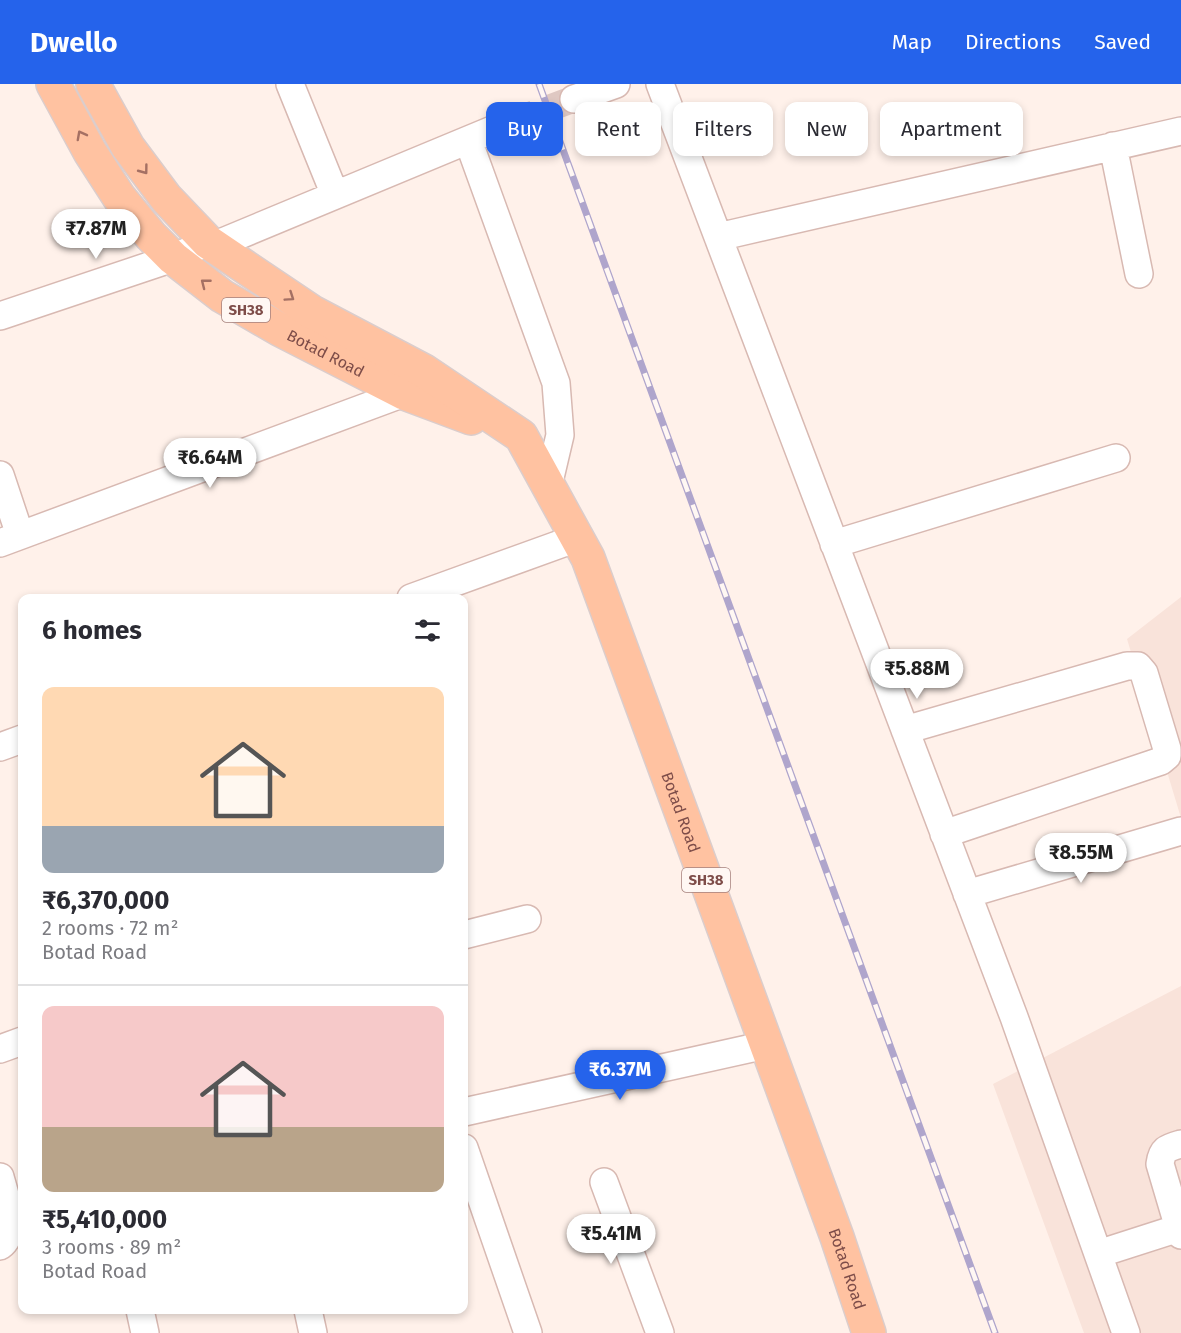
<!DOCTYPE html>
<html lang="en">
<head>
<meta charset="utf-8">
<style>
	:root { --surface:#fff; --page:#f7f7f7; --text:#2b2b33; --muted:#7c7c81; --line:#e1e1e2; --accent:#2563eb }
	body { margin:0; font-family:"Fira Sans",sans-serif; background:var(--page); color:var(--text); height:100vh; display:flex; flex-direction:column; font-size:22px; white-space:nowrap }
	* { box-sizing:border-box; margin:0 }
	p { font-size:20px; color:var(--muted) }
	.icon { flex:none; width:33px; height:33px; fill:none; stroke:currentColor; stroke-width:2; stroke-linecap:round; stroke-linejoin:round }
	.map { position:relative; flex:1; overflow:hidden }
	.side { position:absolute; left:18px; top:510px; width:450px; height:720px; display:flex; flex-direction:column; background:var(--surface); border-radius:12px; box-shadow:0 3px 9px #0003 }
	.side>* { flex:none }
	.hud { position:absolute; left:486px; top:18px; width:570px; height:54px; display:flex; gap:12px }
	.price { position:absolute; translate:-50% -51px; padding:0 14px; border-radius:21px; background:#fff; color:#222; font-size:20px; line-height:39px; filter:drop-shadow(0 2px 3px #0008) }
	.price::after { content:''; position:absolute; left:50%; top:36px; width:18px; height:14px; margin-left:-9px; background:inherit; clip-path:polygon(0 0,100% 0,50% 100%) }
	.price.selected { background:var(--accent); color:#fff }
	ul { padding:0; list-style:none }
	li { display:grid; align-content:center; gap:12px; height:318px; padding:0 24px }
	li+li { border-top:2px solid var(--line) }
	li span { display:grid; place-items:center; height:186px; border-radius:12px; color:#555 }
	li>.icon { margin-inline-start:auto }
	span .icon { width:108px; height:108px; fill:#fffc; stroke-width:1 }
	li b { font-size:26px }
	h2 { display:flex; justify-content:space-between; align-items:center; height:72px; padding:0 24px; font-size:26px }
	.pill { padding:0 21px; border-radius:12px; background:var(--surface); box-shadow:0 3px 9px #0003; font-size:21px; line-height:54px }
	.pill.selected { background:var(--accent); color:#fff }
	header { display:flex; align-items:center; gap:36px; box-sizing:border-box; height:84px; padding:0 30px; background:var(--accent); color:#fff }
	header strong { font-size:28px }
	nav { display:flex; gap:33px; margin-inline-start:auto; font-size:21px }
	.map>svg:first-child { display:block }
</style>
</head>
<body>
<header>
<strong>Dwello</strong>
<nav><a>Map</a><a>Directions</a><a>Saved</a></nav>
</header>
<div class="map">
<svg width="1181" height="1249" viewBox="0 0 1181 1249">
	<rect width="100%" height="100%" fill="#fff1ea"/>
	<!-- residential -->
	<path fill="#f9e3da" d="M 1181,513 L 1181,734 L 1127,555 Z
		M 1181,902 L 1181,1249 L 1084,1249 L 993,1000 Z"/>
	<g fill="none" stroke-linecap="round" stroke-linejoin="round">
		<!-- minor-tunnel -->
		<path stroke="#dfc8c2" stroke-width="27" stroke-dasharray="27 14" stroke-linecap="butt" d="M 509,39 L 574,15"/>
		<defs>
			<path id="minor" d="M 290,0 L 335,111
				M 660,0 L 1014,933 L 1126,1249
				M 574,15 L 616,0
				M 468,56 L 556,299 L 560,351 L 548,402
				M 1113,62 L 1139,190
				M 718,153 L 1181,47
				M 213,162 L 509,39
				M 0,232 L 173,174 L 208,158
				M 0,391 L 20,451
				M 0,459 L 404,309
				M 834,460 L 1116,374
				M 411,514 L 577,454
				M 905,646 L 1127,582 L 1138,582 L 1144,589 L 1167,665 L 1167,672 L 1161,677 L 944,750
				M 0,663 L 22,655
				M 967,810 L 1181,747
				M 464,851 L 527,835
				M 0,965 L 22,957
				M 464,1028 L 766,961
				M 1181,1060 C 1167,1064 1162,1065 1160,1080 L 1181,1151
				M 464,1064 L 528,1249
				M 0,1093 C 5,1112 19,1148 0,1162
				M 604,1098 L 660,1249
				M 1098,1170 L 1179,1144
				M 140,1226 L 145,1249
				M 308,1226 L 313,1249"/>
			<g id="major">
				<path id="s1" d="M 53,0 L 90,68 L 119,113 L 151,152 L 173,174 L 222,212 L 279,245 L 404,309 L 471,334"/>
				<path id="s2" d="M 93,0 L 128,63 L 166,114 L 208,158 L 312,228 L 424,287 L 521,352 L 588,474 L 837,1153 L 869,1249"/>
			</g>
		</defs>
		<!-- minor casing -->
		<use href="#minor" stroke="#d8b9b2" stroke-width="30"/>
		<!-- major casing -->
		<use href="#major" stroke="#dbcdcc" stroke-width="36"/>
		<!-- minor -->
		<use href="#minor" stroke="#fff" stroke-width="27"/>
		<!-- major -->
		<use href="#major" stroke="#ffc2a1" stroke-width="33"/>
		<defs>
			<path id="rail" d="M 539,0 L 995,1249"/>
		</defs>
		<!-- rail casing -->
		<use href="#rail" stroke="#afa5cc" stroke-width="7"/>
		<!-- rail -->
		<use href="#rail" stroke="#fff7f3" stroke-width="4.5" stroke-dasharray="14" stroke-linecap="butt"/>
	</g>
	<!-- one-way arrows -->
	<defs><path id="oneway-chevron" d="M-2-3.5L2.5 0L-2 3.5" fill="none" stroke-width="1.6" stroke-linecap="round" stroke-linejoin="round" transform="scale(1.5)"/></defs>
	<g stroke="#a57063">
		<use href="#oneway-chevron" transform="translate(81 51) rotate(-118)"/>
		<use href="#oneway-chevron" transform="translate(144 86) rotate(53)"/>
		<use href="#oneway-chevron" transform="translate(205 199) rotate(-142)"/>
		<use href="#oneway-chevron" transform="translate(290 213) rotate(34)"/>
	</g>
	<g text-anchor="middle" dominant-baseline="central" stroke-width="4.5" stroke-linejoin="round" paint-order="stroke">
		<!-- shield labels -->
		<g fill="#fff7f3" stroke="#a5807c" stroke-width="1.5">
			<rect x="222" y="214" width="48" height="24" rx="4.5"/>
			<rect x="682" y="784" width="48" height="24" rx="4.5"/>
		</g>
		<g font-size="15" font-weight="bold" fill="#7e4d49">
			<text x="246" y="226">SH38</text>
			<text x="706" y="796">SH38</text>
		</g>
		<!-- street labels -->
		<g font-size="16" fill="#7e4d49" stroke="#fff7f3">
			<text stroke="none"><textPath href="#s1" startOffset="393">Botad Road</textPath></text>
			<text stroke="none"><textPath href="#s2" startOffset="975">Botad Road</textPath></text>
			<text stroke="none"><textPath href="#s2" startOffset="1461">Botad Road</textPath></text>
		</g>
	</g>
</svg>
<b class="price" style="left:96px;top:176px">₹7.87M</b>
<b class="price" style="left:210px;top:405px">₹6.64M</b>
<b class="price" style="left:917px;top:616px">₹5.88M</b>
<b class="price" style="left:1081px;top:800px">₹8.55M</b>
<b class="price selected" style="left:620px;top:1017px">₹6.37M</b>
<b class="price" style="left:611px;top:1181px">₹5.41M</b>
<div class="hud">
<a class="pill selected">Buy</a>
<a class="pill">Rent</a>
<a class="pill">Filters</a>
<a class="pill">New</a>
<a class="pill">Apartment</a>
</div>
<section class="side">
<h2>6 homes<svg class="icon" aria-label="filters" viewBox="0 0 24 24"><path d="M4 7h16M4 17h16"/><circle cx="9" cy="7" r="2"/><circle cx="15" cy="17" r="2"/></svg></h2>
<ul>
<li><span style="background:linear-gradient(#ffd9b3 75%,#9aa5b1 0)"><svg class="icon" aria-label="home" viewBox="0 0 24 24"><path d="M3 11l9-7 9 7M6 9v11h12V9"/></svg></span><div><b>₹6,370,000</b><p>2 rooms · 72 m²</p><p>Botad Road</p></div></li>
<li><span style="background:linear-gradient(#f6c9c9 65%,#b9a48a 0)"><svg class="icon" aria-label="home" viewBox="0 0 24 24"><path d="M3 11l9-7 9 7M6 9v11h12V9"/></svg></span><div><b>₹5,410,000</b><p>3 rooms · 89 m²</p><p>Botad Road</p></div></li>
</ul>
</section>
</div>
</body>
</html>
